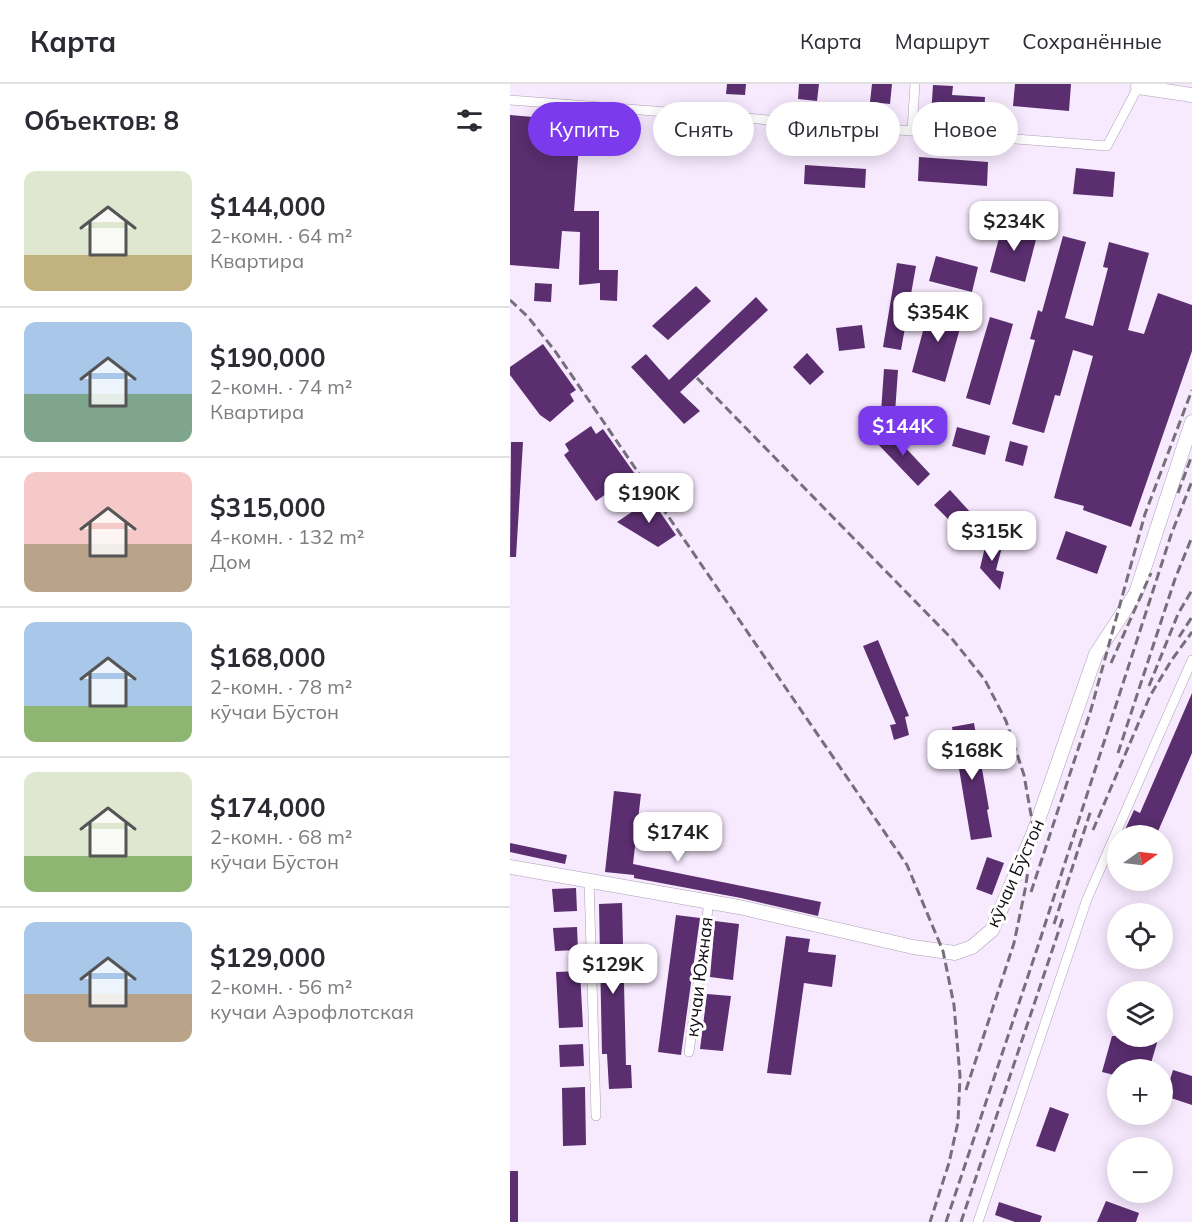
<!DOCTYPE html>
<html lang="ru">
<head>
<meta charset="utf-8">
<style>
	:root { --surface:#fff; --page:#f7f7f7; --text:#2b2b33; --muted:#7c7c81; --line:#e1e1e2; --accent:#7c3aed }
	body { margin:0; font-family:Mulish,sans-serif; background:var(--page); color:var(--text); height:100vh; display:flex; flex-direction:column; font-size:22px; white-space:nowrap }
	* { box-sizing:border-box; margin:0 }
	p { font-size:20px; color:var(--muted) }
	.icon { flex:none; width:33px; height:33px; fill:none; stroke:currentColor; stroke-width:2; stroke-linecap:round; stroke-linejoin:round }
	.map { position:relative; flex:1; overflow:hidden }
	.panel { display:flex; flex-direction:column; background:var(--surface); width:510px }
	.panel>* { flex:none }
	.top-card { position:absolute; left:18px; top:18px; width:570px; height:54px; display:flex; gap:12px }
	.needle { width:39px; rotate:76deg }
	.controls { position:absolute; left:597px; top:741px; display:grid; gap:12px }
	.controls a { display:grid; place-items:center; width:66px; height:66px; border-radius:50%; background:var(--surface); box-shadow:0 3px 15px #0003; font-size:30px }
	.price { position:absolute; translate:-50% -51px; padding:0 14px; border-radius:12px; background:#fff; color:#222; font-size:20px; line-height:39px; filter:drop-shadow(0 2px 3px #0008) }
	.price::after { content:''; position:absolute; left:50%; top:36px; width:18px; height:14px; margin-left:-9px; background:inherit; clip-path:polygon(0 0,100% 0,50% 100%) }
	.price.current { background:var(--accent); color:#fff }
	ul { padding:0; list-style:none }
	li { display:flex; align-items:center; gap:18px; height:150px; padding:0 24px }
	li+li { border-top:2px solid var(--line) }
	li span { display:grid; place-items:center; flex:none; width:168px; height:120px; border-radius:12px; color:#555 }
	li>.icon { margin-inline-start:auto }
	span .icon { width:72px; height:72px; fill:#fffc; stroke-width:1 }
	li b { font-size:26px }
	h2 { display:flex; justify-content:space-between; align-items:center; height:72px; padding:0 24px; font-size:26px }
	.tag { padding:0 21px; border-radius:27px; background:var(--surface); box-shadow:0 3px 15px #0003; font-size:21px; line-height:54px }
	.tag.current { background:var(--accent); color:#fff }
	header { display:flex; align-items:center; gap:36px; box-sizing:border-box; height:84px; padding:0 30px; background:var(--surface); border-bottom:2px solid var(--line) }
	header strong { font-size:28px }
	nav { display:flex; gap:33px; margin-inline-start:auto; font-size:21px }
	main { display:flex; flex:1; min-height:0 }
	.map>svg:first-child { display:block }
</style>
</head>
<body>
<header>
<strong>Карта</strong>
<nav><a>Карта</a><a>Маршрут</a><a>Сохранённые</a></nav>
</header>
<main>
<section class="panel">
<h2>Объектов: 8<svg class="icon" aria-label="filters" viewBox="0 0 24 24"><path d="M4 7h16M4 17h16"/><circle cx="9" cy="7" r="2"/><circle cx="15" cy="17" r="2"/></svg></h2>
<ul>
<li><span style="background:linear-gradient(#dfe7d0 70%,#c2b280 0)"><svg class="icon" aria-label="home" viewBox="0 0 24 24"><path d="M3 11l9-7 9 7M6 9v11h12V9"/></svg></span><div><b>$144,000</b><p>2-комн. · 64 m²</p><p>Квартира</p></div></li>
<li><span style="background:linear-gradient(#a9c7e8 60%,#7fa58c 0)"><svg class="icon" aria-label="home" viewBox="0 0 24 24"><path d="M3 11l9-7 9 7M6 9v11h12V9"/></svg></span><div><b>$190,000</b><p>2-комн. · 74 m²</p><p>Квартира</p></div></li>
<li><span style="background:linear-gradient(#f6c9c9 60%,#b9a48a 0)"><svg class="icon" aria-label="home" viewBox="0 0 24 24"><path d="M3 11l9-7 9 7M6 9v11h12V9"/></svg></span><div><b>$315,000</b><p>4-комн. · 132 m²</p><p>Дом</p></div></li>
<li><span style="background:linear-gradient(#a9c7e8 70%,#8fb573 0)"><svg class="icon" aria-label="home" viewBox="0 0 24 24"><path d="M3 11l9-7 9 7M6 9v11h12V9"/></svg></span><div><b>$168,000</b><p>2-комн. · 78 m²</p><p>кӯчаи Бӯстон</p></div></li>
<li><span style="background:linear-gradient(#dfe7d0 70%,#8fb573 0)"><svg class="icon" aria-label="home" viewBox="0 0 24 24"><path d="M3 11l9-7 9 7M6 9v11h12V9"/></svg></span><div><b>$174,000</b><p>2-комн. · 68 m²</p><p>кӯчаи Бӯстон</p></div></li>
<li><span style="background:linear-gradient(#a9c7e8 60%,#b9a48a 0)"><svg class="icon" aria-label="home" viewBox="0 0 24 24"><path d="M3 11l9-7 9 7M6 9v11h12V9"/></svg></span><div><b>$129,000</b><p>2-комн. · 56 m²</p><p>кучаи Аэрофлотская</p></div></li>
</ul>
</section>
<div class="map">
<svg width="682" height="1138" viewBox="0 0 682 1138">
	<rect width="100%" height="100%" fill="#f7e9fe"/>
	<!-- building -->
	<path fill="#5a2e6f" d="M 217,0 L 236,0 L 235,11 L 216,10 Z
		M 289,0 L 309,0 L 307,17 L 288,15 Z
		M 362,0 L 382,0 L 380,20 L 360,18 Z
		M 505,0 L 561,0 L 559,27 L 503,22 Z
		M 423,1 L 443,2 L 442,11 L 475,13 L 474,33 L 421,31 Z
		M 0,31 L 57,36 L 55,59 L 69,61 L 64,127 L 89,127 L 89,186 L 108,186 L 107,217 L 90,216 L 90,199 L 69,201 L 70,148 L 52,147 L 49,185 L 0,181 Z
		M 409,73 L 478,78 L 477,102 L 408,97 Z
		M 295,81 L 356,85 L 355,104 L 294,100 Z
		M 566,84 L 605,88 L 603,113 L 563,110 Z
		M 493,139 L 528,148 L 515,198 L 480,188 Z
		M 553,152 L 576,158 L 555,234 L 583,242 L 598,184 L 593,183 L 599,158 L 639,169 L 618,246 L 634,250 L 648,209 L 682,221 L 682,267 L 621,443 L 573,426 L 574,422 L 544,414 L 583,272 L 563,266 L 550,312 L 545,311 L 534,349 L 502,340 L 525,256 L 520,255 L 528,226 L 532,228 Z
		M 426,172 L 468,183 L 462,208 L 419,197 Z
		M 387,179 L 406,182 L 391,266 L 373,263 Z
		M 25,199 L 42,200 L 41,218 L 24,217 Z
		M 186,202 L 201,217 L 158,256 L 142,242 Z
		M 246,213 L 258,226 L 170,308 L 190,327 L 174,340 L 121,283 L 136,270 L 159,296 Z
		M 420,221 L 454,230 L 435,298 L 402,288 Z
		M 480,233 L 503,240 L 480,321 L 456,314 Z
		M 352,241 L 355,264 L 329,267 L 326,244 Z
		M 33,260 L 66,306 L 60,310 L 64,317 L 40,338 L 30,331 L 0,291 L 0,283 Z
		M 297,269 L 314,288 L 300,301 L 283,283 Z
		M 374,285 L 388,286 L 385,329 L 371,328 Z
		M 81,342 L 86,350 L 93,345 L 125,390 L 86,417 L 54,371 L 59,367 L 55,360 Z
		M 447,343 L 480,352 L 475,371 L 442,362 Z
		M 378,345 L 420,390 L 408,402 L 365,357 Z
		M 500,357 L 518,362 L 513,382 L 495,377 Z
		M 1,358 L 13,358 L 6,473 L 0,473 Z
		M 440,406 L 462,430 L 447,444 L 424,421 Z
		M 141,415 L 166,451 L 148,463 L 107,438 Z
		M 556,447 L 597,462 L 587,490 L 546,475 Z
		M 477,455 L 493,459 L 486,486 L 494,488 L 490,506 L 470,484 Z
		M 368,556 L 399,632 L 395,633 L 399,651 L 384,656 L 380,641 L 386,640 L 353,562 Z
		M 682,609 L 682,669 L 646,752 L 612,752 L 624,726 L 630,729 Z
		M 464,639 L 479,725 L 477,726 L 482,753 L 461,756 L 442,643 Z
		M 104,707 L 131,710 L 123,780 L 311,818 L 308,832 L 231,814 L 124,794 L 124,791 L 95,788 Z
		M 0,759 L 57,771 L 55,780 L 0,768 Z
		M 477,773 L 494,779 L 482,811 L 466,805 Z
		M 66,804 L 67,827 L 44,828 L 42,805 Z
		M 112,819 L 116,981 L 121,981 L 122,1004 L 99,1005 L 97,970 L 92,970 L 89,820 Z
		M 166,831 L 190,834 L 171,971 L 148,968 Z
		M 205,837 L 229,840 L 223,896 L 200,893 Z
		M 67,843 L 68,866 L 45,867 L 43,844 Z
		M 276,852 L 300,855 L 298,868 L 326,871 L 322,903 L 294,899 L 281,991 L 257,989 Z
		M 70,887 L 73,943 L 49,944 L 46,888 Z
		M 197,910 L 221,912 L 213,967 L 190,965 Z
		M 602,952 L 649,952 L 639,986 L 608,986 L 608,992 L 592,988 Z
		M 73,960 L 74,982 L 50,983 L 49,961 Z
		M 663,986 L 682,992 L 682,1021 L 655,1012 Z
		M 75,1003 L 76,1061 L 53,1062 L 52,1004 Z
		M 540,1023 L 559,1030 L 545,1068 L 526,1062 Z
		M 0,1087 L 8,1087 L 8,1138 L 0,1138 Z
		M 596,1117 L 629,1129 L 626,1138 L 587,1138 Z
		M 489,1118 L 532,1132 L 530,1138 L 505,1138 L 485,1131 Z"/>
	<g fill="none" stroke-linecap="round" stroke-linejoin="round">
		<defs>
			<path id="street" d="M 0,16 L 597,62 L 628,3
				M 402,46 L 405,0
				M 79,797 L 86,1032
				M 179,968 L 199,817
				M 468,1138 L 577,815 L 682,576"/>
			<path id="secondary" d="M 630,0 L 628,3 L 682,11
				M 0,783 L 229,823 L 403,863 L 445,869 L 462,863 L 482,846 L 524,748 L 586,570 L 626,509 L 682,338"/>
		</defs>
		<!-- street casing -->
		<use href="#street" stroke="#ad9fb4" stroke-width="10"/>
		<!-- secondary casing -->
		<use href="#secondary" stroke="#ad9fb4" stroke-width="15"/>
		<!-- street -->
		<use href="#street" stroke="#fff" stroke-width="9"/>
		<!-- secondary -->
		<use href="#secondary" stroke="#fff" stroke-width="14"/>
		<!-- rail -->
		<path stroke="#776e7b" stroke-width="3" stroke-dasharray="9 4.5" stroke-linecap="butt" d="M 0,216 L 18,233 L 45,267 L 397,781 L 433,867 L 444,921 L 450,992 L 448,1038 L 439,1079 L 420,1138
			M 187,294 L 443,556 L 475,596 L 496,637 L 514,691 L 524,748 L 515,806 L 504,859 L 455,1009
			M 668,409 L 682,371
			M 669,553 L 682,533
			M 601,579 L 641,489
			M 639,602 L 668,530 L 682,506
			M 608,669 L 665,495 L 682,453
			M 583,746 L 640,612 L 661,577 L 682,548
			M 521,808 L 580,629 L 635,430 L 682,306
			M 544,840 L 581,726
			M 436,1138 L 529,859 L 661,451 L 682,397
			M 451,1138 L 553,834"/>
	</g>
	<g text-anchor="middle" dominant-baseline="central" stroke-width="6" stroke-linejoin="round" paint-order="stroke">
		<!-- street labels -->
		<g font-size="18" fill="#120d14" stroke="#fff">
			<text transform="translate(505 789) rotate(-66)">кӯчаи Бӯстон</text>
			<text transform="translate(189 893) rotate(-83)">кучаи Южная</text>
		</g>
	</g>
</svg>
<div class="controls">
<a><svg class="needle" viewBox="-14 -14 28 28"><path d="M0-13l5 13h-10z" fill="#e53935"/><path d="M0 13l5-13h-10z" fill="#7c7c81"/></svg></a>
<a><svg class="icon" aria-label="locate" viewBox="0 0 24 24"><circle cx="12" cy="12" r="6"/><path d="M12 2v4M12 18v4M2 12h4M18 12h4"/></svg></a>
<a><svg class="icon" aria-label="layers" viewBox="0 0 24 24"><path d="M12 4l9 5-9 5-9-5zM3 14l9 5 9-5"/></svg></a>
<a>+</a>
<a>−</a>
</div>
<b class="price" style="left:504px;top:168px">$234K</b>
<b class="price" style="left:428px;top:259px">$354K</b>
<b class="price current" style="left:393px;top:373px">$144K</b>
<b class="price" style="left:139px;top:440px">$190K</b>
<b class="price" style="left:482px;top:478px">$315K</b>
<b class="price" style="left:462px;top:697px">$168K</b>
<b class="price" style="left:168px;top:779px">$174K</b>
<b class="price" style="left:103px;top:911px">$129K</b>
<div class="top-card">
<a class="tag current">Купить</a>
<a class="tag">Снять</a>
<a class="tag">Фильтры</a>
<a class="tag">Новое</a>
</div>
</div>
</main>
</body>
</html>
